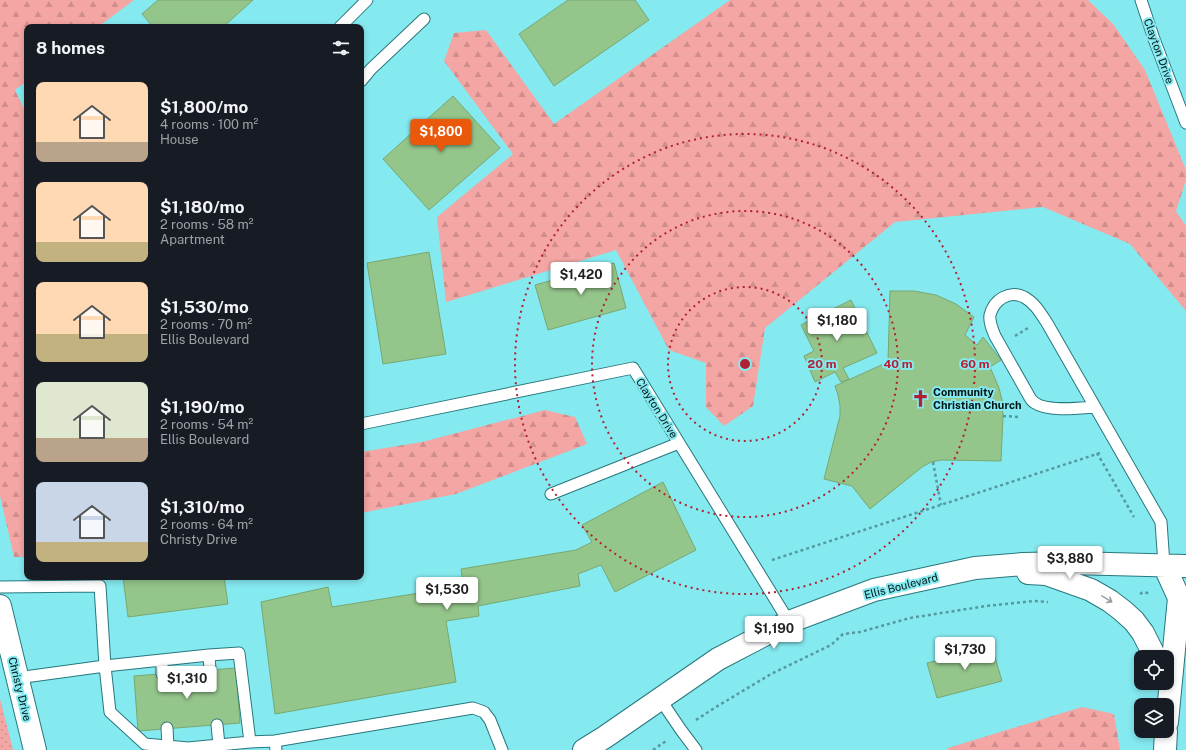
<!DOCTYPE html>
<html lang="en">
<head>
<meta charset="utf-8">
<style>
	:root { --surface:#171b24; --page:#20242c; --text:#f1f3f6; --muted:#9ea1a6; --accent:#ea580c }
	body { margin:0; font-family:"Public Sans",sans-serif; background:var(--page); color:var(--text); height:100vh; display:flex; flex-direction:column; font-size:15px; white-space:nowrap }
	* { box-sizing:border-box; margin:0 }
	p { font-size:13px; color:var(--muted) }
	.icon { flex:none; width:22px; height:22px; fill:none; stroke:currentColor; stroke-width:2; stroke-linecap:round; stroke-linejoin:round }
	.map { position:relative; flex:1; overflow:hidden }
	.side { position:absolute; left:24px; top:24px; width:340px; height:556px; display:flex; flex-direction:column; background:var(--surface); border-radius:8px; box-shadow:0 2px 6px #0003 }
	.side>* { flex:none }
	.fabs { position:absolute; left:1134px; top:650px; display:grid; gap:8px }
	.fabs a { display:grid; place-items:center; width:40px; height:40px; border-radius:8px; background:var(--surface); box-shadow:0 2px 6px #0003; font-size:20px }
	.price { position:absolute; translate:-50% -34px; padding:0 9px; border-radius:4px; background:#fff; color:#222; font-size:13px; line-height:26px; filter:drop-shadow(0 1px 2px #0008) }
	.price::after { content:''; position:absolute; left:50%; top:24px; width:12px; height:9px; margin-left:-6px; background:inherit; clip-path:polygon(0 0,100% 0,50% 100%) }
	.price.on { background:var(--accent); color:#fff }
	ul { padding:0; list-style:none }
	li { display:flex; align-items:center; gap:12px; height:100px; padding:0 12px }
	li span { display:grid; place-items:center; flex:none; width:112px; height:80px; border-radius:8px; color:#555 }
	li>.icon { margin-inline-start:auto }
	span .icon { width:48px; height:48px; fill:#fffc; stroke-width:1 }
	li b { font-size:17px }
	h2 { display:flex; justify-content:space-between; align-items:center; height:48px; padding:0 12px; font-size:17px }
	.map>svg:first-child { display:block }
</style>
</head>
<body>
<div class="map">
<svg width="1186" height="750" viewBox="0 0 1186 750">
	<defs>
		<pattern id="grass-dots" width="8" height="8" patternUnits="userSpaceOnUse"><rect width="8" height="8" fill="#f3a6a4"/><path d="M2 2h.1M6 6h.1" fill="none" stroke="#cf8e8c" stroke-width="1.8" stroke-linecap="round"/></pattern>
		<pattern id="forest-firs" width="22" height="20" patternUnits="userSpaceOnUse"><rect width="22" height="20" fill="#f3a6a4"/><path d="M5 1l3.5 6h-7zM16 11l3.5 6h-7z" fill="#cf8e8c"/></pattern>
	</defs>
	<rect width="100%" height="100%" fill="#85e9f0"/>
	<!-- grass -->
	<path fill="url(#grass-dots)" d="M 0,699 L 13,750 L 0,750 Z"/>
	<!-- forest -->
	<path fill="url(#forest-firs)" d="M 0,0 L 134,0 L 98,27 L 27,27 L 27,81 L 15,90 L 27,115 L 27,557 L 14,557 L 0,496 Z
		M 730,0 L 1088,0 L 1113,24 L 1145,70 L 1186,170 L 1186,180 L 1176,211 L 1186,226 L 1186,311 L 1130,244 L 1043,207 L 895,222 L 765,328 L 753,406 L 724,426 L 706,407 L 706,363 L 669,350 L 616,250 L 446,302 L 437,217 L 513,154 L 444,61 L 454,33 L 486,30 L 554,124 Z
		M 545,410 L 575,417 L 587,444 L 456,494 L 361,513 L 361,452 L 422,442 Z
		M 1082,707 L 1114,714 L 1120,750 L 948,750 L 948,748 Z"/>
	<!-- building -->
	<path fill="#94c58b" stroke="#78a870" d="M 158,0 L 253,0 L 223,27 L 153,27 L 142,14 Z
		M 568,0 L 635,0 L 649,20 L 554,86 L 519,34 Z
		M 453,96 L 500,148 L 429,210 L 383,159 Z
		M 429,252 L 446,354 L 383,364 L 367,263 Z
		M 614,263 L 626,308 L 548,330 L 535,285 Z
		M 890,291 L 914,291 L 936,295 L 956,304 L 974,317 L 965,335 L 977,345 L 983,337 L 1001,360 L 990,367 L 999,388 L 1002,400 L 1003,416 L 1001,461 L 942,460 L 931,462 L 922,467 L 870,509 L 852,486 L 824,479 L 840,416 L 840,406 L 838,395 L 835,386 L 888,362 Z
		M 851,300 L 877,353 L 843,368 L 849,379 L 841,382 L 835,372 L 815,382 L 804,356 L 814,351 L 801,325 Z
		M 663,482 L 696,550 L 615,592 L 601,565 L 578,574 L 580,586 L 478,606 L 479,616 L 446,621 L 456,682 L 275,714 L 261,602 L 328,587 L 332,607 L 463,586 L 461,569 L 576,550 L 592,542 L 582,525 Z
		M 123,577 L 224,577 L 228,604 L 128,617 Z
		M 991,644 L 1002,681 L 937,698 L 927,663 L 952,657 L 951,654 Z
		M 236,668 L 240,723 L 138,731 L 134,676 Z"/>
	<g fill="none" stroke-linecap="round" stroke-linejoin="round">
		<defs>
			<path id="service" d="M 1141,0 L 1154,39 L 1186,123
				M 340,27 L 367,0
				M 361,81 L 371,69 L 424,19
				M 1095,407 C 1080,408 1048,412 1035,403 C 1033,402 1030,398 1029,396 L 995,336 C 992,329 989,322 990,315 C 994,299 1010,290 1024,297 C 1035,303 1041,314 1047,323 L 1161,522 L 1164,565
				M 361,424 L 633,368 L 789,622
				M 551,494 L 679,443
				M 0,587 L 100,586 L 105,666 L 209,655 L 239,653 L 250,742
				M 209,655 L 210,670
				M 162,674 L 162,660
				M 17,678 L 105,666 L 110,712 L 145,744 L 188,748
				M 660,699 L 681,730 L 696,750
				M 217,725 L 219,745
				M 167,728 L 168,746
				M 189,750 L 188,748 L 250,742 L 275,741
				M 276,750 L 275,741 L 473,708 L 484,712 L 490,720 L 502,750"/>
			<path id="tertiary" d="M 0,606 L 35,750"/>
			<path id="secondary" d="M 1164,565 L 1179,598 L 1167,722
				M 1028,573 L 1046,574 L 1091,590 L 1110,601 L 1123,611 L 1134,621 L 1143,633 L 1155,657
				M 584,750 L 605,737 L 718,659 L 789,622 L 874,590 L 975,568 L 1023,564 L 1071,563 L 1186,566
				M 1165,750 L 1166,731"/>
		</defs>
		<!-- service casing -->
		<use href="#service" stroke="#28787d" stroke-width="13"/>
		<!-- tertiary casing -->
		<use href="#tertiary" stroke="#28787d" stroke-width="24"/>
		<!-- secondary casing -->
		<use href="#secondary" stroke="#28787d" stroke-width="24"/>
		<!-- path -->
		<path stroke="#549a9f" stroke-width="2.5" stroke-dasharray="3 3" stroke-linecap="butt" d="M 1015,336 L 1028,328
			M 1003,416 L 1020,417
			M 1097,453 L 1134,517
			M 933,462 L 941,505
			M 772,560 L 1100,453
			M 1140,594 L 1143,592 L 1151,594
			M 696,720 L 716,707 L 771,674 L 831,645 L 843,634 L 860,632 L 910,618 L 986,606 L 1034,601 L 1048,602
			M 653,750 L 666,741"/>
		<!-- service -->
		<use href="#service" stroke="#fff" stroke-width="11"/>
		<!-- tertiary -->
		<use href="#tertiary" stroke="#fff" stroke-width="22"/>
		<!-- secondary -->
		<use href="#secondary" stroke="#fff" stroke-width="22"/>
	</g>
	<!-- one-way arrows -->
	<defs><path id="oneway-shaft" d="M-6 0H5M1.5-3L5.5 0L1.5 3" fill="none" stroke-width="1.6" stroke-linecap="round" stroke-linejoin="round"/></defs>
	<use stroke="#99a1a1" href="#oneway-shaft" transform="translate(1107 599) rotate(31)"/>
	<!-- distance rings -->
	<g fill="none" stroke="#b22033" stroke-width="2" stroke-dasharray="2 4">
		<circle cx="745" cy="364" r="77"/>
		<circle cx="745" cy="364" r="153"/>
		<circle cx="745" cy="364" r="230"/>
	</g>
	<!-- icons -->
	<defs>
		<symbol id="church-bare" viewBox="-9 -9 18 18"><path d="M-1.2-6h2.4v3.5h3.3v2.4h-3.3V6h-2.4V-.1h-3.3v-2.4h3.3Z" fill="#b22033" stroke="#85e9f0" stroke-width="2.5" paint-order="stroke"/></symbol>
	</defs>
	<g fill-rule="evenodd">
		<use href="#church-bare" x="908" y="386" width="25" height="25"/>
	</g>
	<g text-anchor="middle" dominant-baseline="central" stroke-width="4" stroke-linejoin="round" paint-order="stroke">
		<!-- street labels -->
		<g font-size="11" fill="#011415" stroke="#85e9f0">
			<text transform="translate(1159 51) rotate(70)">Clayton Drive</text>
			<text transform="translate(657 408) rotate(58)">Clayton Drive</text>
			<text transform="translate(901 586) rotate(-14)">Ellis Boulevard</text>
			<text transform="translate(20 689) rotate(76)">Christy Drive</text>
		</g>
		<!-- poi labels -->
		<g font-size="11" font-weight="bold" fill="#011415" stroke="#85e9f0" text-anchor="start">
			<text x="933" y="392">Community<tspan x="933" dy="13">Christian Church</tspan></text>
		</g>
	</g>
	<circle cx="745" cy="364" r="6" fill="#b22033" stroke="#85e9f0" stroke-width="2"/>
	<g font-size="12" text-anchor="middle" font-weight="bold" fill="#b22033" stroke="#85e9f0" stroke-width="4" stroke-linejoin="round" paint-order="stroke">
		<text x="822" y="368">20 m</text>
		<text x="898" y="368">40 m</text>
		<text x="975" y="368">60 m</text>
	</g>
</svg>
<div class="fabs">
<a><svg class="icon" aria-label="locate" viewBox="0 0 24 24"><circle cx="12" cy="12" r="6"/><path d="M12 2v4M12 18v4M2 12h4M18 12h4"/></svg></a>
<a><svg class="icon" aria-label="layers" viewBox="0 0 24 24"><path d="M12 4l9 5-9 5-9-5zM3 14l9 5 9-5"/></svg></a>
</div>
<b class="price on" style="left:441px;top:153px">$1,800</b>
<b class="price" style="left:581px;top:296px">$1,420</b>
<b class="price" style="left:837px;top:342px">$1,180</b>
<b class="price" style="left:1070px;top:580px">$3,880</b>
<b class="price" style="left:447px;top:611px">$1,530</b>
<b class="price" style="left:774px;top:650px">$1,190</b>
<b class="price" style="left:965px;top:671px">$1,730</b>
<b class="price" style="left:187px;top:700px">$1,310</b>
<section class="side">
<h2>8 homes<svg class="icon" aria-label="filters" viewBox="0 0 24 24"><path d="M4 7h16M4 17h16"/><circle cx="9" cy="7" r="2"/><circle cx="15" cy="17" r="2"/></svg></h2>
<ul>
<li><span style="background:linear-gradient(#ffd9b3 75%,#b9a48a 0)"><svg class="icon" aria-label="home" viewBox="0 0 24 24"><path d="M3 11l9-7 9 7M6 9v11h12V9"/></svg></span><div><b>$1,800/mo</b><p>4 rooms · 100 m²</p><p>House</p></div></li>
<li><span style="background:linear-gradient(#ffd9b3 75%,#c2b280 0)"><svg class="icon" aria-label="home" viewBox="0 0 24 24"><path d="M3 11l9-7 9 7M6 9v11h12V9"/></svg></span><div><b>$1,180/mo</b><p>2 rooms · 58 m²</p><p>Apartment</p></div></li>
<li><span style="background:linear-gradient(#ffd9b3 65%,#c2b280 0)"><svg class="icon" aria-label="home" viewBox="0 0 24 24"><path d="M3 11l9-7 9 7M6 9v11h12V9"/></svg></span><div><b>$1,530/mo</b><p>2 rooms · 70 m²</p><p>Ellis Boulevard</p></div></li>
<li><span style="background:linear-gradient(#dfe7d0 70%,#b9a48a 0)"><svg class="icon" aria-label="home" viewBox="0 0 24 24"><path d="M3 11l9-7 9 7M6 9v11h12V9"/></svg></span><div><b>$1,190/mo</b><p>2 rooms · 54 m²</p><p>Ellis Boulevard</p></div></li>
<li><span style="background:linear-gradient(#c9d6e8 75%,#c2b280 0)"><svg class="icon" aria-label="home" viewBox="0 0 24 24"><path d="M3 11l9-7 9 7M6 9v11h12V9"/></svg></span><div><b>$1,310/mo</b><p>2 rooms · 64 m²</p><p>Christy Drive</p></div></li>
</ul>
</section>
</div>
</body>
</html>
